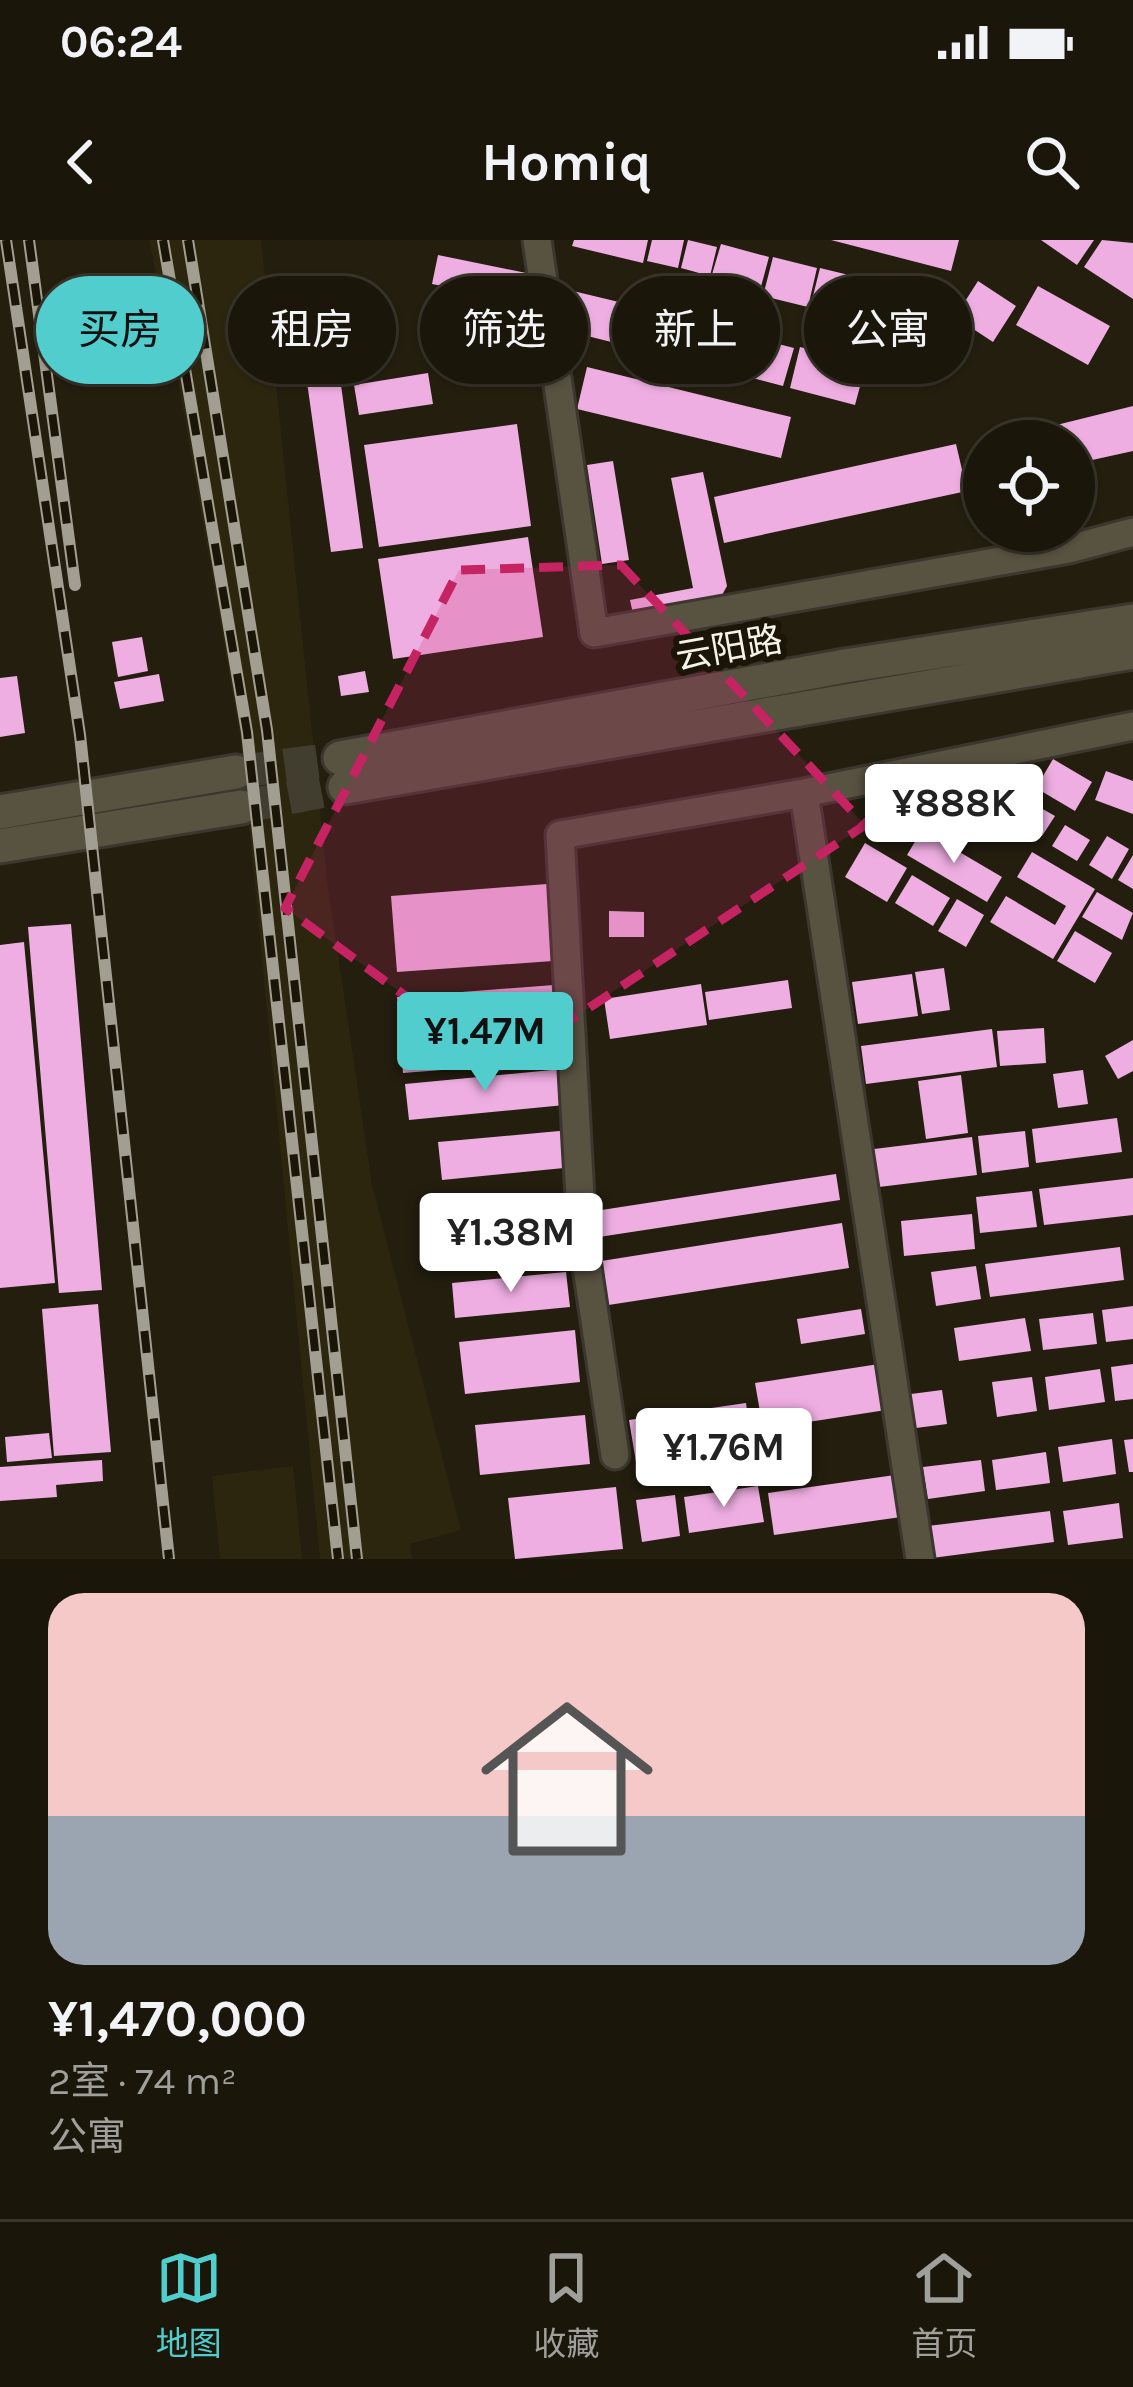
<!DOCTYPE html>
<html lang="zh">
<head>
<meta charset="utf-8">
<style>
	:root { --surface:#1a160a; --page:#272318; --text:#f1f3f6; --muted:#9f9f9c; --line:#38352b; --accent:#52cdce }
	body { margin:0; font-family:Karla,"Noto Sans SC",sans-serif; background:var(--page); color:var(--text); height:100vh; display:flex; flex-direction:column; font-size:45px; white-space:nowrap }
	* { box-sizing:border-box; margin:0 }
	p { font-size:39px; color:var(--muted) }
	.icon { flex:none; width:66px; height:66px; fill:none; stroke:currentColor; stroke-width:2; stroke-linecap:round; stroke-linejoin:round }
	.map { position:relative; height:1319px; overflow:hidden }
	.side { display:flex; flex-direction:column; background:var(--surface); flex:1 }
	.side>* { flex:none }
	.hud { position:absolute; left:36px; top:36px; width:1062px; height:108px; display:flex; gap:24px }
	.fabs { position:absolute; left:963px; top:180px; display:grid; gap:24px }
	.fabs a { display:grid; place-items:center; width:132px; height:132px; border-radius:50%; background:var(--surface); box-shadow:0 3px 9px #0004,0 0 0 3px var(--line); font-size:60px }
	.price { position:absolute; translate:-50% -102px; padding:0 27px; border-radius:12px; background:#fff; color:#222; font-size:39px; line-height:78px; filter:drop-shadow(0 3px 6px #0008) }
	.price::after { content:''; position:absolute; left:50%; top:72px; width:36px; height:27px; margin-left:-18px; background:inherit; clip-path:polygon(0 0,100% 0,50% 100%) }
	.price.active { background:var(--accent); color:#111 }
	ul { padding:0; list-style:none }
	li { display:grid; align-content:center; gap:24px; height:636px; padding:0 48px }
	li span { display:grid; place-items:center; height:372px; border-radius:36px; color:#555 }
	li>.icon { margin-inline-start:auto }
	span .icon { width:216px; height:216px; fill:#fffc; stroke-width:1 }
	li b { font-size:51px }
	.tag { padding:0 42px; border-radius:54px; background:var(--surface); box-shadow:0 3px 9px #0004,0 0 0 3px var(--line); font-size:42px; line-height:108px }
	.tag.active { background:var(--accent); color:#111 }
	.status { display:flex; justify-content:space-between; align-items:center; height:84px; padding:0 60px; background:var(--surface); direction:ltr }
	.status svg { height:33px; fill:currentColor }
	header { display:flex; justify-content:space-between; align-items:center; height:156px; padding:0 48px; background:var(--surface); font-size:54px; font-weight:700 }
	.tab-bar { display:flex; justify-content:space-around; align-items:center; height:168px; border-top:3px solid var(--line); background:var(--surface); font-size:33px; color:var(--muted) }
	.tab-bar a { display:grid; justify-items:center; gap:6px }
	.tab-bar .active { color:var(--accent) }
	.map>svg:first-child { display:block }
</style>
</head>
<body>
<div class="status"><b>06:24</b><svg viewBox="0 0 49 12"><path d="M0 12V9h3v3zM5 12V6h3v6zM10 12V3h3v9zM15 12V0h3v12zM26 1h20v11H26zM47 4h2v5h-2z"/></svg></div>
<header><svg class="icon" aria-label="back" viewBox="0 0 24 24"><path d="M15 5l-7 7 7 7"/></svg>Homiq<svg class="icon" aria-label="search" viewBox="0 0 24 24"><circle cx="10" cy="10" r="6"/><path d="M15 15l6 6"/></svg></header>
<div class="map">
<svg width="1133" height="1319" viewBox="0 0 1133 1319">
	<rect width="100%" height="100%" fill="#231e0e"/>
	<!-- built -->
	<path fill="#2d260f" d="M 149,0 L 261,0 L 328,647 L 372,945 L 461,1290 L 410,1304 L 412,1319 L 320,1319 L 241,501 L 176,128 Z
		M 293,1226 L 302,1319 L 220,1319 L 212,1236 Z"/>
	<!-- building -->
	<path fill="#efaee2" d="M 574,0 L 648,0 L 643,23 L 572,6 Z
		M 652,0 L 684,0 L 678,28 L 647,21 Z
		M 688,0 L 717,7 L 710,36 L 681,28 Z
		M 831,0 L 959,0 L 951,31 Z
		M 1041,0 L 1094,0 L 1077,25 Z
		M 1102,0 L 1133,3 L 1133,59 L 1084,27 Z
		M 721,4 L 769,17 L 759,54 L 710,41 Z
		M 438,15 L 531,34 L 525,62 L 432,44 Z
		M 773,17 L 817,28 L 808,67 L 763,56 Z
		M 820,28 L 923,53 L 913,94 L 810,68 Z
		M 978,41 L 1016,66 L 993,102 L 955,77 Z
		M 1038,46 L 1110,86 L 1088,125 L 1016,85 Z
		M 573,51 L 698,81 L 688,121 L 563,90 Z
		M 704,85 L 794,108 L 783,146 L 694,123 Z
		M 449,88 L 535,106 L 526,147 L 440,129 Z
		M 800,107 L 866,124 L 855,165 L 790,148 Z
		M 587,127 L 791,177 L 781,218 L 577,169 Z
		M 339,130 L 363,308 L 331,312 L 306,135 Z
		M 428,133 L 433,164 L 359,175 L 354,145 Z
		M 1133,166 L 1133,211 L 1074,224 L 1074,201 L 992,201 Z
		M 517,184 L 531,286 L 379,307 L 364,205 Z
		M 956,204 L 967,251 L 724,303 L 714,257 Z
		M 613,221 L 629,320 L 602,324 L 587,225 Z
		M 703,232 L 727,346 L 716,366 L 635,383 L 630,360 L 693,348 L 671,238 Z
		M 528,297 L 543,397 L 393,419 L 378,319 Z
		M 142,397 L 148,431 L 118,437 L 112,402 Z
		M 365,431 L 369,452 L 341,456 L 338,436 Z
		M 159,434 L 164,461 L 120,469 L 114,442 Z
		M 17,436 L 25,493 L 0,497 L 0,438 Z
		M 1053,519 L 1092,542 L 1075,571 L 1036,548 Z
		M 1106,531 L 1133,541 L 1133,574 L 1095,560 Z
		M 982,546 L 1020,571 L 1001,601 L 962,577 Z
		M 1041,568 L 1055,576 L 1042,596 L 1028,588 Z
		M 1065,585 L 1090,600 L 1077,621 L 1052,606 Z
		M 922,590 L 1002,637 L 987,662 L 907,615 Z
		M 1107,596 L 1129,609 L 1112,639 L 1089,625 Z
		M 865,603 L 907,628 L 887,662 L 845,637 Z
		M 1032,612 L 1095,649 L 1053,719 L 990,682 L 1006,656 L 1055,685 L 1066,666 L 1017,637 Z
		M 1133,615 L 1133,649 L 1118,640 Z
		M 912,635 L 950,658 L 933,686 L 895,663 Z
		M 547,644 L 553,721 L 397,732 L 391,656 Z
		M 1097,652 L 1133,673 L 1122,700 L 1082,677 Z
		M 957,659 L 984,675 L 966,707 L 938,691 Z
		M 609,671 L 644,672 L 644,697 L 609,697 Z
		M 71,684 L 102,1050 L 59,1053 L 28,687 Z
		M 1075,691 L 1112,713 L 1095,743 L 1057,721 Z
		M 24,702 L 55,1043 L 0,1048 L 0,705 Z
		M 944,728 L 950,770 L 922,774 L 915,732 Z
		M 912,734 L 918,776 L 858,784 L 852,742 Z
		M 788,740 L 792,768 L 709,780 L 705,752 Z
		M 701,744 L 707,785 L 610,799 L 604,759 Z
		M 554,745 L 560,821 L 403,833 L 397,757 Z
		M 1044,788 L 1046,823 L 1000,826 L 997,791 Z
		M 992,789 L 997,827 L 866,844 L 861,806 Z
		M 1133,800 L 1133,831 L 1118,839 L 1105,816 Z
		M 562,829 L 565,865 L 409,880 L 405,844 Z
		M 1083,830 L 1088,864 L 1058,868 L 1053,834 Z
		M 961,835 L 968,893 L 926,899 L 918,841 Z
		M 1117,878 L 1122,912 L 1036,923 L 1032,889 Z
		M 570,890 L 574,927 L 442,940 L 438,902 Z
		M 1025,891 L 1029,927 L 982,933 L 978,896 Z
		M 972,897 L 977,935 L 879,947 L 874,909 Z
		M 836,934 L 840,960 L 599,997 L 595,971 Z
		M 1133,938 L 1133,975 L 1044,985 L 1039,949 Z
		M 1032,951 L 1037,987 L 980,993 L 976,957 Z
		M 563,956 L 567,1005 L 445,1014 L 442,965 Z
		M 972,974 L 975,1009 L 904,1016 L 901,981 Z
		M 842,983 L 849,1028 L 602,1066 L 595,1022 Z
		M 1120,1007 L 1124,1040 L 990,1057 L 985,1024 Z
		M 976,1026 L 981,1059 L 936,1066 L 931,1032 Z
		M 566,1032 L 570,1067 L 455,1078 L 452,1043 Z
		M 98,1064 L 111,1212 L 54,1216 L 42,1069 Z
		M 1133,1066 L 1133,1099 L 1106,1102 L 1102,1070 Z
		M 861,1069 L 865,1094 L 801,1104 L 797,1079 Z
		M 1093,1073 L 1097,1104 L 1043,1110 L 1039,1079 Z
		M 1025,1078 L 1031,1111 L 959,1121 L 954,1088 Z
		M 575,1090 L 580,1142 L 465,1154 L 459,1102 Z
		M 879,1124 L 886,1170 L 763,1189 L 755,1143 Z
		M 1133,1124 L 1133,1159 L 1115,1161 L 1111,1127 Z
		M 1100,1129 L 1105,1162 L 1049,1170 L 1045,1137 Z
		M 1032,1137 L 1037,1171 L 997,1177 L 992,1142 Z
		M 942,1150 L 947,1184 L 916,1188 L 911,1154 Z
		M 746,1163 L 752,1205 L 636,1222 L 629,1180 Z
		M 585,1175 L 590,1224 L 480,1235 L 475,1185 Z
		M 49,1193 L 52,1218 L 7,1222 L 5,1197 Z
		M 1112,1199 L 1116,1234 L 1063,1242 L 1058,1207 Z
		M 1133,1199 L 1133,1232 L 1129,1232 L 1124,1200 Z
		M 1046,1212 L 1050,1243 L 996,1250 L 992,1220 Z
		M 102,1220 L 103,1241 L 56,1245 L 57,1257 L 0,1261 L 0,1227 Z
		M 981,1220 L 985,1251 L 928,1259 L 923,1227 Z
		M 895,1235 L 901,1277 L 774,1295 L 768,1253 Z
		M 758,1246 L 764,1282 L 689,1293 L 684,1257 Z
		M 616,1247 L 623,1309 L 515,1319 L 508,1258 Z
		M 675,1255 L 680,1296 L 642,1302 L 636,1260 Z
		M 1119,1263 L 1123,1298 L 1068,1305 L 1063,1271 Z
		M 1050,1271 L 1054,1302 L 932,1318 L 928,1286 Z"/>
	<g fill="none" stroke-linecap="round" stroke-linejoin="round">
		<!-- tertiary-tunnel -->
		<path stroke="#423e2f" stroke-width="33" stroke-dasharray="33 16" stroke-linecap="butt" d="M 236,532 L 340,518
			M 241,567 L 345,547"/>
		<defs>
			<path id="minor" d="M 537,0 L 594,393 L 1069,309 L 1133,292
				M 804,553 L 920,1319
				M 615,1215 L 582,993 L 560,595 L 804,553 L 1133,486"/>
			<path id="tertiary" d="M 340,518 L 845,426 L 1133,381
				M 345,547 L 1133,412
				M 0,572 L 236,532
				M 0,606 L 241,567"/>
		</defs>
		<!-- minor casing -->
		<use href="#minor" stroke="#3b372e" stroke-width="33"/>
		<!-- tertiary casing -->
		<use href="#tertiary" stroke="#3b372e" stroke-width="39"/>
		<!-- minor -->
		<use href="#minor" stroke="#585241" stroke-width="27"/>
		<!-- tertiary -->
		<use href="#tertiary" stroke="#585241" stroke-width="33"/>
		<defs>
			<path id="rail" d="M 6,0 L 80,495 L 169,1319
				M 29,0 L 75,345
				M 163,0 L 247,492 L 338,1319
				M 188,0 L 267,490 L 357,1319"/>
		</defs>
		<!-- rail casing -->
		<use href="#rail" stroke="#a29e91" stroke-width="12"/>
		<!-- rail -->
		<use href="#rail" stroke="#1a1506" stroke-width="8" stroke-dasharray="22" stroke-linecap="butt"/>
	</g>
	<!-- marked area -->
	<path fill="#c52362" fill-opacity="0.2" stroke="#c52362" stroke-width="9" stroke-dasharray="24 15" stroke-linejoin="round" d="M 621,325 L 865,585 L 501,826 L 285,668 L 459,330 Z"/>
	<g text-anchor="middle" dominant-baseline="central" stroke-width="12" stroke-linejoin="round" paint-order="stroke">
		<!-- street labels -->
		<g font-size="36" fill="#f5f2e7" stroke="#1a1506">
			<text transform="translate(729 408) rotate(-10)">云阳路</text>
		</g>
	</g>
</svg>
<div class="fabs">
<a><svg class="icon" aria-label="locate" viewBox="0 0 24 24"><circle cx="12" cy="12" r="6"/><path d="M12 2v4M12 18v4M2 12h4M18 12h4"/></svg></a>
</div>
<b class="price" style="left:954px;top:626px">¥888K</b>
<b class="price active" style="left:485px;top:854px">¥1.47M</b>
<b class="price" style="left:511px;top:1055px">¥1.38M</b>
<b class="price" style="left:724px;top:1270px">¥1.76M</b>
<div class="hud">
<a class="tag active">买房</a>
<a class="tag">租房</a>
<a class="tag">筛选</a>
<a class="tag">新上</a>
<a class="tag">公寓</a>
</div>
</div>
<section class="side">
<ul>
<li><span style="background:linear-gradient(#f6c9c9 60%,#9aa5b1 0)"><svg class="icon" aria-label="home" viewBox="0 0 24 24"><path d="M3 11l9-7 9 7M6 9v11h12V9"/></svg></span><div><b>¥1,470,000</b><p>2室 · 74 m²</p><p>公寓</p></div></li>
</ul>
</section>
<nav class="tab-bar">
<a class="active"><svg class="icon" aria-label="map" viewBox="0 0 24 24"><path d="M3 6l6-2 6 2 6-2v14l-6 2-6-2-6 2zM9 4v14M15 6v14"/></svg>地图</a>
<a><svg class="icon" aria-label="saved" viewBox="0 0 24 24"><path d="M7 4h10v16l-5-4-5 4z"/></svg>收藏</a>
<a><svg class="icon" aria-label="home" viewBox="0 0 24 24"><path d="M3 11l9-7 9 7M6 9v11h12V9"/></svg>首页</a>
</nav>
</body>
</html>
